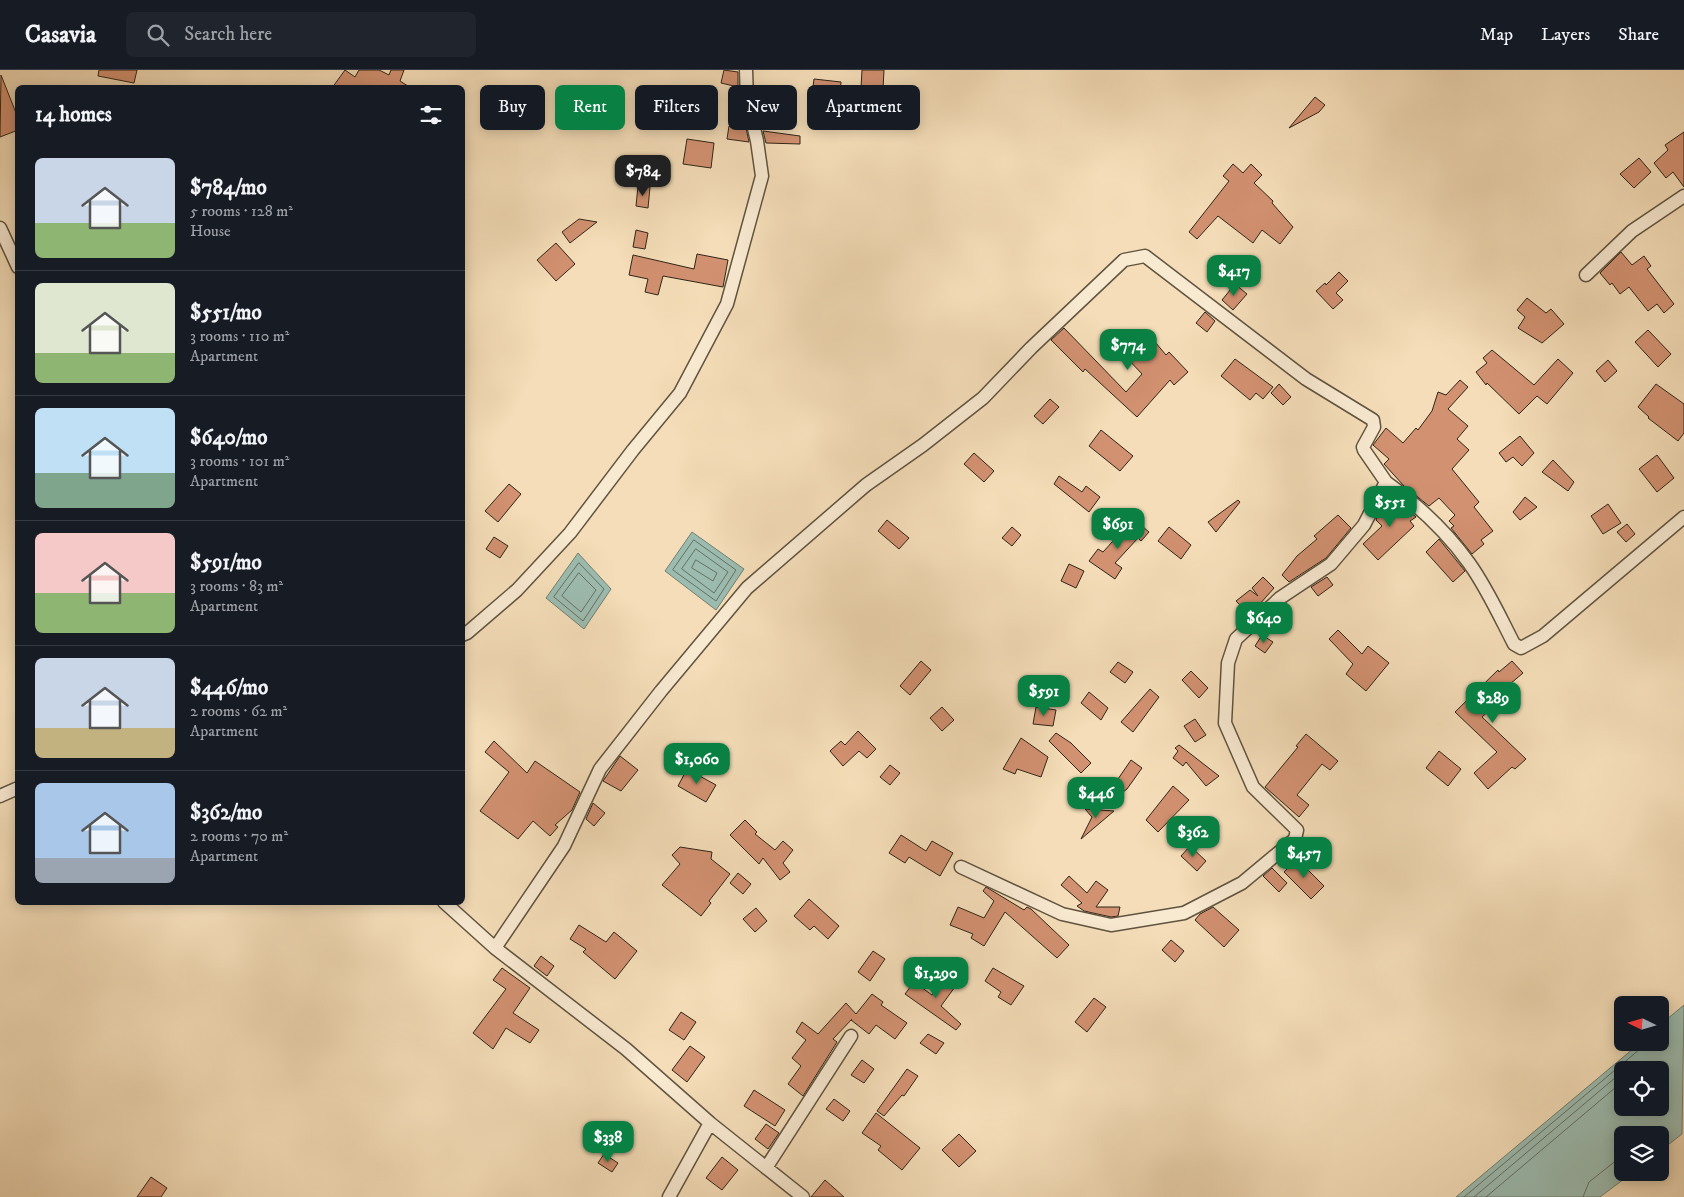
<!DOCTYPE html>
<html lang="en">
<head>
<meta charset="utf-8">
<style>
	:root { --surface:#171b24; --page:#20242c; --text:#f1f3f6; --muted:#9ea1a6; --line:#363941; --accent:#0b8043 }
	body { margin:0; font-family:"IM FELL DW Pica",serif; background:var(--page); color:var(--text); height:100vh; display:flex; flex-direction:column; font-size:19px; white-space:nowrap }
	* { box-sizing:border-box; margin:0 }
	p { font-size:16px; color:var(--muted) }
	.icon { flex:none; width:28px; height:28px; fill:none; stroke:currentColor; stroke-width:2; stroke-linecap:round; stroke-linejoin:round }
	.map { position:relative; flex:1; overflow:hidden }
	.details { position:absolute; left:15px; top:15px; width:450px; height:820px; display:flex; flex-direction:column; background:var(--surface); border-radius:8px; box-shadow:0 2px 12px #0003 }
	.details>* { flex:none }
	.banner { position:absolute; left:480px; top:15px; width:475px; height:45px; display:flex; gap:10px }
	.needle { width:32px; rotate:275deg }
	.fabs { position:absolute; left:1614px; top:926px; display:grid; gap:10px }
	.fabs a { display:grid; place-items:center; width:55px; height:55px; border-radius:8px; background:var(--surface); box-shadow:0 2px 12px #0003; font-size:25px }
	.price { position:absolute; translate:-50% -42px; padding:0 11px; border-radius:10px; background:var(--accent); color:#fff; font-size:16px; line-height:32px; filter:drop-shadow(0 1px 2px #0008) }
	.price::after { content:''; position:absolute; left:50%; top:30px; width:15px; height:11px; margin-left:-8px; background:inherit; clip-path:polygon(0 0,100% 0,50% 100%) }
	.price.active { background:#222; color:#fff }
	ul { padding:0; list-style:none }
	li { display:flex; align-items:center; gap:15px; height:125px; padding:0 20px }
	li+li { border-top:1px solid var(--line) }
	li span { display:grid; place-items:center; flex:none; width:140px; height:100px; border-radius:8px; color:#555 }
	li>.icon { margin-inline-start:auto }
	span .icon { width:60px; height:60px; fill:#fffc; stroke-width:1 }
	li b { font-size:21px }
	h2 { display:flex; justify-content:space-between; align-items:center; height:60px; padding:0 20px; font-size:21px }
	.chip { padding:0 18px; border-radius:8px; background:var(--surface); box-shadow:0 2px 12px #0003; font-size:18px; line-height:45px }
	.chip.active { background:var(--accent); color:#fff }
	header { display:flex; align-items:center; gap:30px; box-sizing:border-box; height:70px; padding:0 25px; background:var(--surface); border-bottom:1px solid var(--line) }
	header strong { font-size:24px }
	nav { display:flex; gap:28px; margin-inline-start:auto; font-size:18px }
	.search { width:350px; height:45px; background:var(--page); display:flex; align-items:center; gap:12px; box-sizing:border-box; padding:0 18px; border-radius:8px; color:var(--muted); font-size:19px }
	.map>svg:first-child { display:block }
</style>
</head>
<body>
<header>
<strong>Casavia</strong>
<div class="search"><svg class="icon" aria-label="search" viewBox="0 0 24 24"><circle cx="10" cy="10" r="6"/><path d="M15 15l6 6"/></svg>Search here</div>
<nav><a>Map</a><a>Layers</a><a>Share</a></nav>
</header>
<div class="map">
<svg width="1684" height="1127" viewBox="0 0 1684 1127">
	<rect width="100%" height="100%" fill="#f4ddb8"/>
	<filter id="stains"><feTurbulence type="fractalNoise" baseFrequency=".004" numOctaves="4"/><feColorMatrix values="0 0 0 0 .2 0 0 0 0 .09 0 0 0 0 .02 0 0 0 .5 -.17"/></filter>
	<radialGradient id="worn" r=".72"><stop offset=".6" stop-color="#630" stop-opacity="0"/><stop offset="1" stop-color="#630" stop-opacity=".3"/></radialGradient>
	<!-- water -->
	<path fill="#9cbcb0" stroke="#708073" fill-rule="evenodd" d="M 692,462 L 744,499 L 716,540 L 665,501 Z
		M 578,483 L 611,519 L 584,559 L 546,528 Z
		M 1684,935 L 1682,1064 L 1660,1081 L 1660,1065 L 1622,1065 L 1622,1102 L 1632,1103 L 1600,1127 L 1456,1127 L 1640,973 L 1660,972 L 1660,955 ZM 1622,1000 L 1660,1000 L 1660,1038 L 1622,1038 Z"/>
	<g fill="none" stroke-linecap="round" stroke-linejoin="round">
		<!-- shore -->
		<path stroke="#667064" stroke-width="1" d="M 694,470 L 736,500 L 716,531 L 673,500 Z
			M 696,479 L 728,502 L 714,523 L 682,499 Z
			M 696,490 L 717,503 L 713,511 L 692,498 Z
			M 579,493 L 604,519 L 583,551 L 554,527 Z
			M 579,503 L 596,520 L 581,542 L 562,526 Z
			M 1464,1127 L 1640,979 L 1642,972
			M 1474,1127 L 1622,1002
			M 1486,1127 L 1622,1012
			M 1583,1127 L 1589,1112 L 1622,1086"/>
	</g>
	<!-- building -->
	<path fill="#d29171" stroke="#2f2517" d="M 99,0 L 137,0 L 134,13 L 98,6 Z
		M 345,0 L 355,7 L 359,0 L 379,0 L 389,5 L 391,0 L 404,0 L 400,11 L 411,18 L 332,18 Z
		M 724,0 L 738,2 L 738,17 L 721,13 Z
		M 862,0 L 884,0 L 883,19 L 861,18 Z
		M 1,5 L 18,48 L 18,60 L 0,67 Z
		M 814,9 L 841,12 L 838,44 L 810,41 Z
		M 1315,27 L 1325,35 L 1319,42 L 1289,58 Z
		M 729,56 L 746,58 L 749,72 L 727,69 Z
		M 763,61 L 800,66 L 800,74 L 766,73 Z
		M 1684,62 L 1684,117 L 1673,102 L 1666,108 L 1654,93 L 1668,80 L 1665,75 Z
		M 687,69 L 714,73 L 711,98 L 683,94 Z
		M 1639,88 L 1651,102 L 1634,118 L 1620,104 Z
		M 1233,94 L 1243,103 L 1251,94 L 1262,105 L 1254,113 L 1273,131 L 1272,133 L 1293,157 L 1280,174 L 1262,160 L 1253,173 L 1218,146 L 1197,169 L 1189,162 L 1229,111 L 1223,106 Z
		M 638,116 L 650,117 L 648,138 L 636,136 Z
		M 579,149 L 597,152 L 570,173 L 562,162 Z
		M 636,160 L 648,163 L 645,179 L 633,177 Z
		M 556,173 L 575,194 L 556,211 L 537,190 Z
		M 1621,182 L 1632,195 L 1644,186 L 1651,196 L 1647,199 L 1674,234 L 1664,243 L 1657,234 L 1648,241 L 1629,217 L 1620,224 L 1612,213 L 1610,215 L 1600,203 Z
		M 697,184 L 728,190 L 723,217 L 663,206 L 658,225 L 645,222 L 648,209 L 629,205 L 633,185 L 694,199 Z
		M 1339,202 L 1348,211 L 1336,223 L 1343,230 L 1333,239 L 1316,221 L 1325,213 L 1326,215 Z
		M 1235,214 L 1247,224 L 1233,240 L 1222,230 Z
		M 1527,228 L 1546,243 L 1551,239 L 1564,254 L 1542,273 L 1518,258 L 1525,247 L 1517,240 Z
		M 1205,242 L 1215,251 L 1207,262 L 1196,253 Z
		M 1064,258 L 1126,322 L 1142,304 L 1126,287 L 1150,266 L 1166,285 L 1169,282 L 1188,302 L 1174,315 L 1170,310 L 1137,347 L 1085,299 L 1083,302 L 1051,270 Z
		M 1648,260 L 1671,284 L 1658,297 L 1635,272 Z
		M 1492,280 L 1534,315 L 1558,289 L 1573,303 L 1547,334 L 1537,326 L 1519,344 L 1487,313 L 1486,315 L 1476,302 L 1487,293 L 1483,288 Z
		M 1235,289 L 1273,317 L 1263,329 L 1256,323 L 1250,330 L 1221,306 Z
		M 1608,290 L 1617,301 L 1605,312 L 1596,301 Z
		M 1460,310 L 1468,317 L 1448,339 L 1468,356 L 1457,369 L 1469,380 L 1452,399 L 1479,432 L 1474,437 L 1493,461 L 1481,470 L 1484,474 L 1472,484 L 1451,458 L 1454,456 L 1449,451 L 1455,445 L 1439,428 L 1429,436 L 1404,416 L 1384,394 L 1389,389 L 1373,375 L 1386,358 L 1403,373 L 1416,358 L 1418,360 L 1432,341 L 1438,322 L 1446,325 Z
		M 1279,314 L 1291,327 L 1283,335 L 1271,323 Z
		M 1656,314 L 1684,334 L 1684,363 L 1678,371 L 1648,348 L 1649,347 L 1638,337 Z
		M 1050,329 L 1059,337 L 1043,354 L 1034,346 Z
		M 1101,360 L 1133,386 L 1120,401 L 1089,376 Z
		M 1520,366 L 1534,383 L 1522,396 L 1513,387 L 1506,392 L 1499,383 Z
		M 974,383 L 994,401 L 984,412 L 964,394 Z
		M 1657,385 L 1674,408 L 1657,422 L 1639,399 Z
		M 1553,390 L 1574,412 L 1568,421 L 1542,402 Z
		M 1059,406 L 1082,422 L 1086,416 L 1100,427 L 1089,442 L 1054,414 Z
		M 509,414 L 521,424 L 498,452 L 485,441 Z
		M 1392,427 L 1416,447 L 1410,451 L 1414,456 L 1378,490 L 1363,474 L 1382,456 L 1376,450 L 1383,435 Z
		M 1525,427 L 1537,437 L 1520,450 L 1513,442 Z
		M 1238,430 L 1240,432 L 1216,462 L 1208,452 Z
		M 1608,434 L 1621,453 L 1603,464 L 1591,446 Z
		M 1338,445 L 1351,458 L 1326,488 L 1289,512 L 1282,505 L 1297,486 L 1317,469 L 1314,466 Z
		M 887,450 L 909,468 L 899,479 L 878,461 Z
		M 1136,451 L 1149,462 L 1141,471 L 1138,468 L 1115,493 L 1122,498 L 1115,509 L 1089,491 L 1098,479 L 1103,482 L 1113,471 L 1116,473 Z
		M 1627,454 L 1635,464 L 1626,472 L 1617,462 Z
		M 1012,457 L 1021,465 L 1012,476 L 1002,468 Z
		M 1169,457 L 1191,475 L 1181,489 L 1158,471 Z
		M 494,467 L 508,476 L 500,488 L 486,479 Z
		M 1439,469 L 1465,501 L 1453,512 L 1426,482 Z
		M 1069,494 L 1084,501 L 1076,518 L 1061,511 Z
		M 1263,507 L 1274,518 L 1250,545 L 1236,531 L 1250,520 L 1258,526 L 1252,518 Z
		M 1327,507 L 1333,515 L 1318,526 L 1311,517 Z
		M 1338,560 L 1362,584 L 1368,576 L 1389,593 L 1366,621 L 1346,604 L 1353,594 L 1329,569 Z
		M 1262,565 L 1273,572 L 1265,583 L 1255,576 Z
		M 921,591 L 931,600 L 910,625 L 900,616 Z
		M 1512,591 L 1523,603 L 1510,614 L 1513,618 L 1482,647 L 1526,689 L 1515,699 L 1512,697 L 1488,719 L 1474,703 L 1497,682 L 1455,642 L 1498,600 L 1499,602 Z
		M 1118,592 L 1133,602 L 1125,613 L 1110,602 Z
		M 1191,601 L 1208,618 L 1199,628 L 1182,610 Z
		M 1150,619 L 1159,627 L 1133,662 L 1121,652 Z
		M 1089,622 L 1108,638 L 1101,650 L 1081,633 Z
		M 942,637 L 954,650 L 942,661 L 930,648 Z
		M 1036,637 L 1056,640 L 1053,656 L 1033,654 Z
		M 1195,649 L 1206,665 L 1195,672 L 1184,656 Z
		M 858,661 L 876,679 L 867,688 L 859,681 L 843,696 L 830,681 L 841,671 L 845,675 Z
		M 1056,663 L 1071,673 L 1091,693 L 1081,703 L 1049,671 Z
		M 1306,664 L 1338,691 L 1330,700 L 1322,694 L 1297,725 L 1309,735 L 1299,747 L 1265,717 L 1298,677 L 1296,676 Z
		M 1021,668 L 1048,687 L 1041,707 L 1017,699 L 1015,704 L 1003,699 Z
		M 494,671 L 527,703 L 535,691 L 580,722 L 572,740 L 555,755 L 558,757 L 550,766 L 533,751 L 518,769 L 480,741 L 509,702 L 485,682 Z
		M 1179,675 L 1192,685 L 1219,706 L 1206,716 L 1186,692 L 1183,696 L 1173,688 L 1178,681 L 1175,678 Z
		M 1439,681 L 1461,699 L 1448,716 L 1426,698 Z
		M 620,686 L 638,700 L 621,721 L 603,711 Z
		M 1131,690 L 1142,698 L 1127,719 L 1119,725 L 1111,715 L 1118,709 Z
		M 890,695 L 900,703 L 890,715 L 880,707 Z
		M 687,699 L 716,715 L 706,732 L 678,716 Z
		M 1173,716 L 1189,730 L 1158,762 L 1146,750 Z
		M 593,733 L 605,743 L 594,756 L 586,749 Z
		M 1085,739 L 1114,741 L 1081,769 L 1092,747 Z
		M 745,750 L 757,762 L 755,764 L 775,780 L 783,771 L 793,780 L 783,793 L 790,802 L 780,810 L 763,788 L 759,794 L 730,765 Z
		M 901,765 L 926,781 L 932,771 L 953,783 L 940,806 L 909,787 L 905,793 L 889,783 Z
		M 1190,776 L 1206,791 L 1197,801 L 1181,786 Z
		M 680,777 L 712,782 L 711,789 L 730,804 L 709,831 L 711,833 L 701,846 L 662,815 L 680,794 L 672,785 Z
		M 1297,789 L 1324,816 L 1311,829 L 1284,802 Z
		M 1272,798 L 1287,813 L 1279,822 L 1263,806 Z
		M 738,803 L 751,814 L 743,824 L 730,813 Z
		M 1069,806 L 1087,823 L 1096,811 L 1108,820 L 1096,837 L 1120,837 L 1118,846 L 1111,847 L 1084,841 L 1077,836 L 1082,833 L 1061,815 Z
		M 986,817 L 1024,840 L 1027,837 L 1031,839 L 1069,875 L 1057,888 L 1005,842 L 984,876 L 971,868 L 973,864 L 950,855 L 958,837 L 984,848 L 994,831 L 983,821 Z
		M 809,829 L 839,856 L 828,869 L 814,856 L 810,860 L 794,846 Z
		M 1213,837 L 1239,860 L 1224,877 L 1195,850 L 1200,844 Z
		M 756,838 L 767,851 L 755,862 L 743,849 Z
		M 579,855 L 606,872 L 614,862 L 637,881 L 615,909 L 583,882 L 586,879 L 570,869 Z
		M 1171,870 L 1184,881 L 1175,892 L 1162,880 Z
		M 873,881 L 885,889 L 870,911 L 858,902 Z
		M 541,886 L 554,896 L 547,906 L 534,896 Z
		M 502,898 L 530,918 L 513,943 L 539,960 L 530,973 L 506,958 L 493,979 L 473,963 L 506,919 L 493,910 Z
		M 993,898 L 1024,916 L 1011,935 L 998,927 L 1001,922 L 985,911 Z
		M 949,902 L 960,910 L 941,936 L 961,954 L 956,960 L 905,924 L 914,912 L 932,925 Z
		M 872,924 L 883,932 L 881,935 L 907,953 L 895,969 L 876,955 L 869,964 L 851,950 L 852,949 L 833,969 L 837,972 L 803,1026 L 788,1014 L 801,996 L 792,988 L 806,970 L 796,962 L 802,952 L 818,964 L 846,933 L 856,944 Z
		M 1094,928 L 1106,937 L 1087,962 L 1075,952 Z
		M 681,942 L 696,952 L 684,970 L 669,960 Z
		M 928,964 L 944,973 L 936,984 L 920,973 Z
		M 690,976 L 705,987 L 687,1012 L 672,1000 Z
		M 862,990 L 874,999 L 864,1013 L 851,1005 Z
		M 907,999 L 918,1006 L 904,1026 L 902,1025 L 884,1046 L 877,1041 Z
		M 754,1020 L 785,1040 L 775,1056 L 744,1036 Z
		M 834,1029 L 850,1041 L 843,1051 L 826,1039 Z
		M 876,1043 L 920,1078 L 902,1100 L 878,1080 L 881,1076 L 862,1063 Z
		M 766,1054 L 779,1063 L 768,1079 L 755,1069 Z
		M 959,1064 L 976,1081 L 959,1097 L 942,1080 Z
		M 604,1084 L 618,1093 L 612,1102 L 598,1093 Z
		M 722,1087 L 738,1100 L 722,1120 L 706,1108 Z
		M 151,1107 L 167,1118 L 161,1127 L 137,1127 Z
		M 825,1110 L 844,1127 L 811,1127 Z"/>
	<g fill="none" stroke-linecap="round" stroke-linejoin="round">
		<defs>
			<path id="minor" d="M 0,158 L 18,197
				M 1586,205 L 1632,161 L 1684,126
				M 462,565 L 467,563 L 517,520 L 570,463 L 633,380 L 680,323 L 727,234 L 762,106 L 757,71 L 747,29 L 746,0
				M 0,726 L 18,718
				M 961,797 L 1062,844 L 1111,855 L 1184,843 L 1242,813 L 1295,769 L 1297,760 L 1253,717 L 1225,653 L 1228,593 L 1236,569 L 1280,528 L 1331,494 L 1364,455 L 1386,412 C 1418,435 1446,461 1469,493 C 1487,518 1500,547 1514,574 L 1521,578 L 1543,566 L 1684,447
				M 444,832 L 495,878 L 626,979 L 710,1053 L 803,1127
				M 495,878 L 564,776 L 600,699 L 661,621 L 747,518 L 866,415 L 923,375 L 983,328 L 1031,278 L 1124,190 L 1145,186 L 1306,309 L 1373,350 L 1374,357 L 1363,377 L 1364,380 L 1386,412
				M 766,1098 L 851,966
				M 669,1127 L 710,1053"/>
		</defs>
		<!-- minor casing -->
		<use href="#minor" stroke="#60533f" stroke-width="15"/>
		<!-- minor -->
		<use href="#minor" stroke="#f8e9d1" stroke-width="12"/>
	</g>
	<rect width="100%" height="100%" filter="url(#stains)"/>
	<rect width="100%" height="100%" fill="url(#worn)"/>
</svg>
<div class="fabs">
<a><svg class="needle" viewBox="-14 -14 28 28"><path d="M0-13l5 13h-10z" fill="#e53935"/><path d="M0 13l5-13h-10z" fill="#9ea1a6"/></svg></a>
<a><svg class="icon" aria-label="locate" viewBox="0 0 24 24"><circle cx="12" cy="12" r="6"/><path d="M12 2v4M12 18v4M2 12h4M18 12h4"/></svg></a>
<a><svg class="icon" aria-label="layers" viewBox="0 0 24 24"><path d="M12 4l9 5-9 5-9-5zM3 14l9 5 9-5"/></svg></a>
</div>
<b class="price active" style="left:643px;top:127px">$784</b>
<b class="price" style="left:1234px;top:227px">$417</b>
<b class="price" style="left:1128px;top:301px">$774</b>
<b class="price" style="left:1390px;top:458px">$551</b>
<b class="price" style="left:1118px;top:480px">$691</b>
<b class="price" style="left:1264px;top:574px">$640</b>
<b class="price" style="left:1044px;top:647px">$591</b>
<b class="price" style="left:1493px;top:654px">$289</b>
<b class="price" style="left:697px;top:715px">$1,060</b>
<b class="price" style="left:1096px;top:749px">$446</b>
<b class="price" style="left:1193px;top:788px">$362</b>
<b class="price" style="left:1304px;top:809px">$457</b>
<b class="price" style="left:936px;top:929px">$1,290</b>
<b class="price" style="left:608px;top:1093px">$338</b>
<div class="banner">
<a class="chip">Buy</a>
<a class="chip active">Rent</a>
<a class="chip">Filters</a>
<a class="chip">New</a>
<a class="chip">Apartment</a>
</div>
<section class="details">
<h2>14 homes<svg class="icon" aria-label="filters" viewBox="0 0 24 24"><path d="M4 7h16M4 17h16"/><circle cx="9" cy="7" r="2"/><circle cx="15" cy="17" r="2"/></svg></h2>
<ul>
<li><span style="background:linear-gradient(#c9d6e8 65%,#8fb573 0)"><svg class="icon" aria-label="home" viewBox="0 0 24 24"><path d="M3 11l9-7 9 7M6 9v11h12V9"/></svg></span><div><b>$784/mo</b><p>5 rooms · 128 m²</p><p>House</p></div></li>
<li><span style="background:linear-gradient(#dfe7d0 70%,#8fb573 0)"><svg class="icon" aria-label="home" viewBox="0 0 24 24"><path d="M3 11l9-7 9 7M6 9v11h12V9"/></svg></span><div><b>$551/mo</b><p>3 rooms · 110 m²</p><p>Apartment</p></div></li>
<li><span style="background:linear-gradient(#bfe0f5 65%,#7fa58c 0)"><svg class="icon" aria-label="home" viewBox="0 0 24 24"><path d="M3 11l9-7 9 7M6 9v11h12V9"/></svg></span><div><b>$640/mo</b><p>3 rooms · 101 m²</p><p>Apartment</p></div></li>
<li><span style="background:linear-gradient(#f6c9c9 60%,#8fb573 0)"><svg class="icon" aria-label="home" viewBox="0 0 24 24"><path d="M3 11l9-7 9 7M6 9v11h12V9"/></svg></span><div><b>$591/mo</b><p>3 rooms · 83 m²</p><p>Apartment</p></div></li>
<li><span style="background:linear-gradient(#c9d6e8 70%,#c2b280 0)"><svg class="icon" aria-label="home" viewBox="0 0 24 24"><path d="M3 11l9-7 9 7M6 9v11h12V9"/></svg></span><div><b>$446/mo</b><p>2 rooms · 62 m²</p><p>Apartment</p></div></li>
<li><span style="background:linear-gradient(#a9c7e8 75%,#9aa5b1 0)"><svg class="icon" aria-label="home" viewBox="0 0 24 24"><path d="M3 11l9-7 9 7M6 9v11h12V9"/></svg></span><div><b>$362/mo</b><p>2 rooms · 70 m²</p><p>Apartment</p></div></li>
</ul>
</section>
</div>
</body>
</html>
